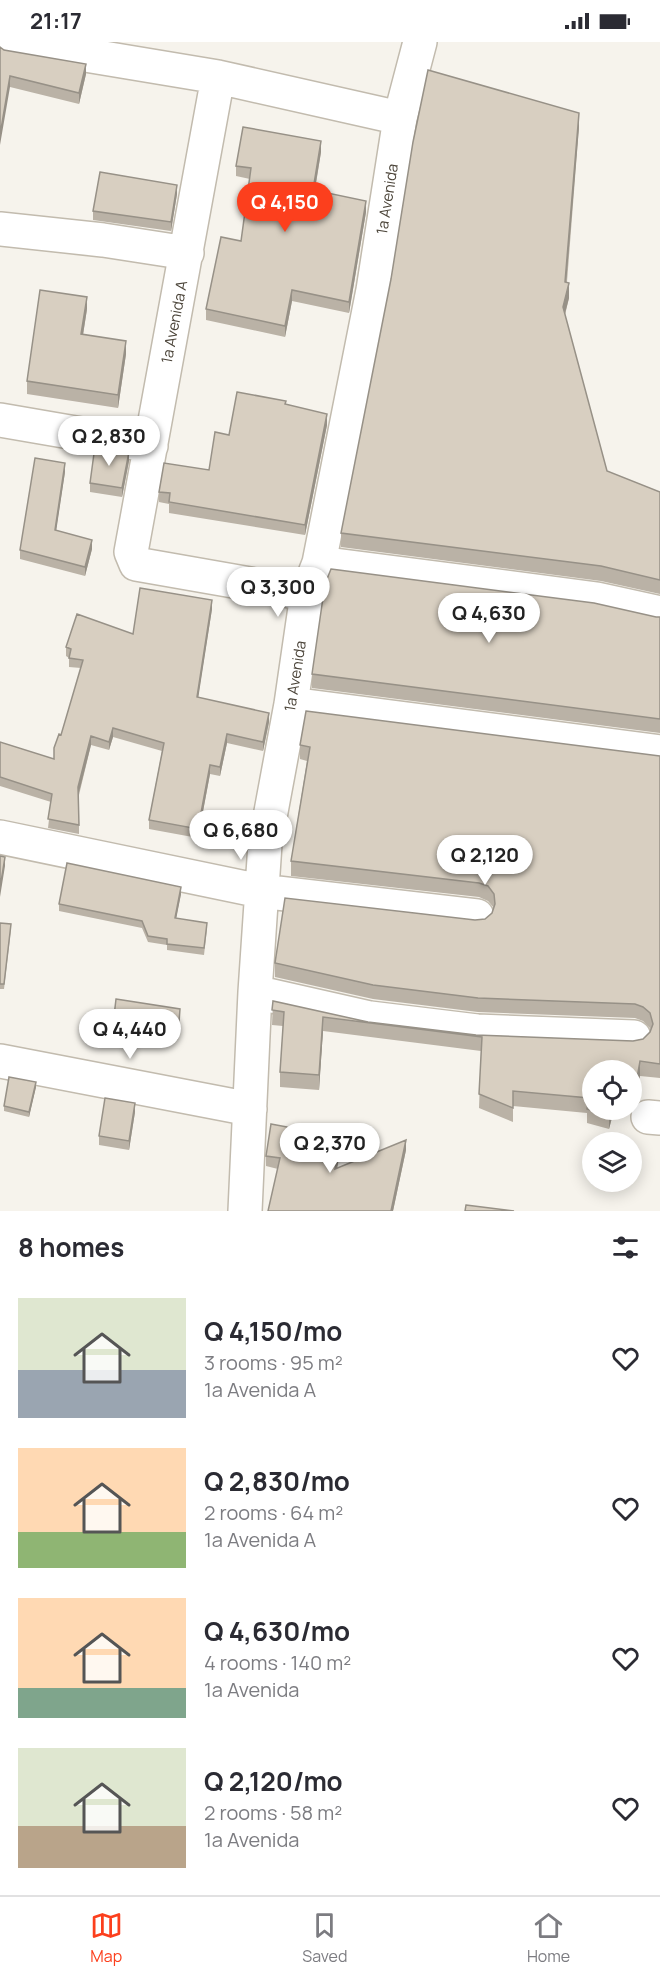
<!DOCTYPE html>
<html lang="en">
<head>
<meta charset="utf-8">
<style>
	:root { --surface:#fff; --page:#f7f7f7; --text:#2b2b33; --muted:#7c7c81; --line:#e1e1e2; --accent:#fc3f1d }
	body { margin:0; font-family:Manrope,sans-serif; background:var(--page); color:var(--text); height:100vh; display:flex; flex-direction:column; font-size:22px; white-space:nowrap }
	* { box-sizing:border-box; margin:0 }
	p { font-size:20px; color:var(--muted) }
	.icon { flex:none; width:33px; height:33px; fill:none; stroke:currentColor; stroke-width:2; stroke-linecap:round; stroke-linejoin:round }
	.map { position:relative; height:1169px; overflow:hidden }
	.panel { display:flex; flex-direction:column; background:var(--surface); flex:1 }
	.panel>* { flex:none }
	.fabs { position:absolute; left:582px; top:1018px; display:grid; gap:12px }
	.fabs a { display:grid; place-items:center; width:60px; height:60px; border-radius:50%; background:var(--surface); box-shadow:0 3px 15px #0003; font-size:30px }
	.price { position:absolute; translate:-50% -51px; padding:0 14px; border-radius:21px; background:#fff; color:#222; font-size:20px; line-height:39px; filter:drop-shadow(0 2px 3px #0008) }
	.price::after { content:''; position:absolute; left:50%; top:36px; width:18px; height:14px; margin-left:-9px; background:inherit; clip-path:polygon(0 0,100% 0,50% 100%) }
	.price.on { background:var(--accent); color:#fff }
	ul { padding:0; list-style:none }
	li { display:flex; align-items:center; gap:18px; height:150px; padding:0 18px }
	li span { display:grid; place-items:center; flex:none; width:168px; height:120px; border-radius:0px; color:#555 }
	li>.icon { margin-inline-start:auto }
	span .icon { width:72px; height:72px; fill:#fffc; stroke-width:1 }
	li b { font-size:26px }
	h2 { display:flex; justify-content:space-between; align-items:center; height:72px; padding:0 18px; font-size:26px }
	.status { display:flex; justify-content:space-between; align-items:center; height:42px; padding:0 30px; background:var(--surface); direction:ltr }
	.status svg { height:16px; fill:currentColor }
	.menu { display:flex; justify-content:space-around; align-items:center; height:84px; border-top:2px solid var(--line); background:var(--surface); font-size:16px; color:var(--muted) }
	.menu a { display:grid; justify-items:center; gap:3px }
	.menu .on { color:var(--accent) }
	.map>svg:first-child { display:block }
</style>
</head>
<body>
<div class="status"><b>21:17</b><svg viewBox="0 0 49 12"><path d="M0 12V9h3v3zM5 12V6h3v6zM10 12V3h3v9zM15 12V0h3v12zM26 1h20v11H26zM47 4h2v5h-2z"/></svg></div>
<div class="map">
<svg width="660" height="1169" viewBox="0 0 660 1169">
	<rect width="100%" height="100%" fill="#f6f3ec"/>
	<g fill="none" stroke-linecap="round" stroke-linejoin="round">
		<defs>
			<path id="street" d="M 7,0 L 218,35 L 400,76
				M 218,35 L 131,510 L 136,522 L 307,552
				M 0,187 L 103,198 L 187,211
				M 0,378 L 151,404
				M 319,521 L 597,557 L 660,571
				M 291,662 L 660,710
				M 0,795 L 260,849 L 477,874
				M 255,950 L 370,976 L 477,989 L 634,995
				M 0,1019 L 250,1067
				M 648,1075 L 660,1076
				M 245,1169 L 255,950 L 265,802 L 291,662 L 307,552 L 319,521 L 373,248 L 400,76 L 420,0"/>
		</defs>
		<!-- street casing -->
		<use href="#street" stroke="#c2bbae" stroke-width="36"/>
		<!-- street -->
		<use href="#street" stroke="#fff" stroke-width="33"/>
	</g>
	<!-- wall -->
	<path fill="#bab2a6" d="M 4,8 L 86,32 L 79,62 L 10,45 Z
		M 579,85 L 567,240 L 569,256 L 565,273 L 607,429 L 660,450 L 660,552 L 601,539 L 341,505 L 341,491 Z
		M 321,110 L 315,148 L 366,170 L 349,271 L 292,259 L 285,295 L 206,278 L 206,267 L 241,199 L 250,137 L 236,134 L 236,124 Z
		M 177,152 L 171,189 L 93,178 L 93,169 Z
		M 87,267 L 83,293 L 126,312 L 118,366 L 27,352 L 27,339 Z
		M 286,362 L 327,383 L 305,493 L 169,471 L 169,462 L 159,460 L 159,450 L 209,428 L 229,393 Z
		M 129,419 L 122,455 L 90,450 L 90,441 Z
		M 65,430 L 56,488 L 92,507 L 85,534 L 20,517 L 20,508 Z
		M 212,567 L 198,655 L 269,680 L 263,709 L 227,701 L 220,734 L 210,732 L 198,796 L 149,787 L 149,778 L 162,709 L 113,695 L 109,708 L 91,703 L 79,753 L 79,792 L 48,786 L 51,760 L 0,744 L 0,700 L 54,717 L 81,626 L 69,625 L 69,616 L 66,614 L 66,605 L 133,592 Z
		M 656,575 L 660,575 L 660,691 L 312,646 L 312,632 Z
		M 300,703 L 660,714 L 660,1036 L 640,1034 L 636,1057 L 632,1056 L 632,1029 L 592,1029 L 592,1068 L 614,1068 L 609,1087 L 587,1081 L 587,1071 L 513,1064 L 513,1080 L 479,1066 L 481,1009 L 323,989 L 319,1048 L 280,1045 L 280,1030 L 283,984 L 272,983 L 273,959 L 368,980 L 476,993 L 633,999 L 643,997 L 650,990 L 651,988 L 650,986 L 643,979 L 635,976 L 478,970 L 373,957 L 275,935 L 275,921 L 485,877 L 492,871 L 494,866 L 488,859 L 479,855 L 291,834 L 291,819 L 307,719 L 300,717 Z
		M 181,852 L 176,876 L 207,887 L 204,913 L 167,908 L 167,903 L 148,900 L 142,886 L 59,869 L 59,862 Z
		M 0,881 L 11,887 L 4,947 L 0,947 Z
		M 180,967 L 178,998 L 113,988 L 113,983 Z
		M 36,1045 L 29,1075 L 4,1069 L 4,1064 Z
		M 135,1070 L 129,1108 L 99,1103 L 99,1094 Z
		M 341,1105 L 337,1126 L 406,1108 L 393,1169 L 268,1169 L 278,1127 L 266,1124 L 266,1114 Z"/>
	<!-- shaded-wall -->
	<path fill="#979187" d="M 86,22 L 86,32 L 79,62 L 79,51 Z
		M 10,34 L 10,45 L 0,103 L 0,93 Z
		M 579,71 L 579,85 L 565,254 L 565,240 Z
		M 321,99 L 321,110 L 313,158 L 313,148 Z
		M 177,143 L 177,152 L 171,189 L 171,180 Z
		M 366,159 L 366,170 L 349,271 L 349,260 Z
		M 569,241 L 569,256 L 563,279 L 563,265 Z
		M 292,248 L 292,259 L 285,295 L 285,284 Z
		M 87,255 L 87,267 L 81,305 L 81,292 Z
		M 126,299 L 126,312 L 118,366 L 118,353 Z
		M 327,372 L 327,383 L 305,493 L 305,483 Z
		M 129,410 L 129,419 L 122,455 L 122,446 Z
		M 65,421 L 65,430 L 55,497 L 55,488 Z
		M 92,498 L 92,507 L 85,534 L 85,525 Z
		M 212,558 L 212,567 L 197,664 L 197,655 Z
		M 269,671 L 269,680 L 263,709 L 263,700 Z
		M 113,686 L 113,695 L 109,708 L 109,700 Z
		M 227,692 L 227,701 L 220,734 L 220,725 Z
		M 91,694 L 91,703 L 78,754 L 78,745 Z
		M 210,723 L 210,732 L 198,796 L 198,787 Z
		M 5,815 L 5,824 L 0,855 L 0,846 Z
		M 181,845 L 181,852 L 175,883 L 175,876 Z
		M 323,975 L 323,989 L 319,1048 L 319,1033 Z
		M 640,1019 L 640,1034 L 636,1057 L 636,1042 Z
		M 36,1040 L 36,1045 L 29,1075 L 29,1070 Z
		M 135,1061 L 135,1070 L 129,1108 L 129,1099 Z
		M 611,1068 L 614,1068 L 609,1087 L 609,1073 Z
		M 341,1095 L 341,1105 L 335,1138 L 335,1127 Z
		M 406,1098 L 406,1108 L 393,1169 L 391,1169 Z"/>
	<!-- building -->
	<path fill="#d8cfc1" stroke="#979187" stroke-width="1.5" d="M 0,5 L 4,8 L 86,22 L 79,51 L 10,34 L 0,93 Z
		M 428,28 L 579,71 L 565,240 L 569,241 L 563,265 L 607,429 L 660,450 L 660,538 L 601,524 L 341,491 L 391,237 L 413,100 Z
		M 243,85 L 321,99 L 313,148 L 366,159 L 349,260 L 292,248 L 285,284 L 206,267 L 221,195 L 241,199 L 251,126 L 236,124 Z
		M 100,130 L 177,143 L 171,180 L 93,169 Z
		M 40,248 L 87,255 L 81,292 L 126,299 L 118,353 L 27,339 Z
		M 237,350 L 286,359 L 285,362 L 327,372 L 305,483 L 169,460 L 170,451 L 159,450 L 164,421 L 209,428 L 215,390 L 229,393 Z
		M 95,404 L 129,410 L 122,446 L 90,441 Z
		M 35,416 L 65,421 L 55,488 L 92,498 L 85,525 L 20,508 Z
		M 331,527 L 594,561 L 656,575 L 660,575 L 660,677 L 312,632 L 325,542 Z
		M 140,546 L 212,558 L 197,655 L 269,671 L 263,700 L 227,692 L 220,725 L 210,723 L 198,787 L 149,778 L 164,701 L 113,686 L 109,700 L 91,694 L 78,745 L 79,783 L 48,777 L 52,752 L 0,735 L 0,700 L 54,717 L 54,706 L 59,692 L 61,693 L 83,618 L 69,616 L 71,607 L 66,605 L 77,572 L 133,592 Z
		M 306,669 L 660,714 L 660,1022 L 640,1019 L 636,1042 L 632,1042 L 632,1029 L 592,1029 L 592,1068 L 611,1068 L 609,1073 L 587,1067 L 589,1056 L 513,1049 L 513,1066 L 479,1052 L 482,995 L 323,975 L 319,1033 L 280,1030 L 284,970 L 272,968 L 273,959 L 368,980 L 476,993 L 633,999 L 643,997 L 650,990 L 653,982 L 650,971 L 643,965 L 635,962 L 478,956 L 373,943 L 275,921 L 285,856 L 475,878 L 485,877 L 492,871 L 495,862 L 494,852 L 488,844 L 479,841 L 291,819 L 310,705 L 300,703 Z
		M 0,814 L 5,815 L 0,846 Z
		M 67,821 L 181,845 L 175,876 L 207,881 L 204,906 L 167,902 L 167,897 L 148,894 L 142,879 L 59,862 Z
		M 0,881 L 11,882 L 4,942 L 0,942 Z
		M 116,957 L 180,967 L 178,993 L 113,983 Z
		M 9,1035 L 36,1040 L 29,1070 L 4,1064 Z
		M 105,1056 L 135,1061 L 129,1099 L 99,1094 Z
		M 271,1082 L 341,1095 L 335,1127 L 406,1098 L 391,1169 L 268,1169 L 280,1116 L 266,1114 Z
		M 466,1163 L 514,1169 L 465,1169 Z"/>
	<g text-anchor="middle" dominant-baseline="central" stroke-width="4.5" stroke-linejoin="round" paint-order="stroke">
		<!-- street labels -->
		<g font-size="15" fill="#4b4439" stroke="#fff">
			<text transform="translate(387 157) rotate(-81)">1a Avenida</text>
			<text transform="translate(174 280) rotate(-79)">1a Avenida A</text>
			<text transform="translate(295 634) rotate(-81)">1a Avenida</text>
		</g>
	</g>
</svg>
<div class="fabs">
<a><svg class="icon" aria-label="locate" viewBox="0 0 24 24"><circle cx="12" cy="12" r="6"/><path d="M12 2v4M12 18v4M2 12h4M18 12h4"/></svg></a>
<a><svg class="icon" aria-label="layers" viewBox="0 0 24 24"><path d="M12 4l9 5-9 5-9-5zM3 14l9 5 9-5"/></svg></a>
</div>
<b class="price on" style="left:285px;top:191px">Q 4,150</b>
<b class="price" style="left:109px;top:425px">Q 2,830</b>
<b class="price" style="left:278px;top:576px">Q 3,300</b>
<b class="price" style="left:489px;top:602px">Q 4,630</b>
<b class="price" style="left:241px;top:819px">Q 6,680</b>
<b class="price" style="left:485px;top:844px">Q 2,120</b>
<b class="price" style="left:130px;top:1018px">Q 4,440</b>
<b class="price" style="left:330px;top:1132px">Q 2,370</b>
</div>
<section class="panel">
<h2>8 homes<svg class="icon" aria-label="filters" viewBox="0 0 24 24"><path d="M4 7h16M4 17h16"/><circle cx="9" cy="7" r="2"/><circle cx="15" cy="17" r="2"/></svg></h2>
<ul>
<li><span style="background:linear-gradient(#dfe7d0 60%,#9aa5b1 0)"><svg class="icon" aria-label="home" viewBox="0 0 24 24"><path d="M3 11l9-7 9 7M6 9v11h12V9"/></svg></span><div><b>Q 4,150/mo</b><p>3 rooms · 95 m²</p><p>1a Avenida A</p></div><svg class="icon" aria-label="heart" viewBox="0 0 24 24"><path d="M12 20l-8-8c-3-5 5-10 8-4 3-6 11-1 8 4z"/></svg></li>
<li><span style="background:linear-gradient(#ffd9b3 70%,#8fb573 0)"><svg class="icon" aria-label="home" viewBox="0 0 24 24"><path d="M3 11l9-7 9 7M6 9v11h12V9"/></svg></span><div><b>Q 2,830/mo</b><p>2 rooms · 64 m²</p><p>1a Avenida A</p></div><svg class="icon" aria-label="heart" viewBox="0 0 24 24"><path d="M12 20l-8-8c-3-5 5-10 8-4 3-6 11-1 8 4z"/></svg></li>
<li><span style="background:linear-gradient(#ffd9b3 75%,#7fa58c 0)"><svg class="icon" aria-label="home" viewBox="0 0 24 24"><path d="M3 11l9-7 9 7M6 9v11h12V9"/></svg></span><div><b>Q 4,630/mo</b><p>4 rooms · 140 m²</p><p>1a Avenida</p></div><svg class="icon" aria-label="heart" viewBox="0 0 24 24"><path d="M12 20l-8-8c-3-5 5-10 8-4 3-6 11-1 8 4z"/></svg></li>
<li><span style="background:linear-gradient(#dfe7d0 65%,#b9a48a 0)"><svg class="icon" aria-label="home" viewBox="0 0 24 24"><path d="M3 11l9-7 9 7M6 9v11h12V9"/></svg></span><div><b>Q 2,120/mo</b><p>2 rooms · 58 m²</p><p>1a Avenida</p></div><svg class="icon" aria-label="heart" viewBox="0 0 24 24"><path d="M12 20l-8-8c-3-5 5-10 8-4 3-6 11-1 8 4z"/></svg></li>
</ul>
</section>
<nav class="menu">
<a class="on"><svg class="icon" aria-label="map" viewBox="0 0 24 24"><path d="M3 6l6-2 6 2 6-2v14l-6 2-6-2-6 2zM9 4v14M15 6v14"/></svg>Map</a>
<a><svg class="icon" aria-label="saved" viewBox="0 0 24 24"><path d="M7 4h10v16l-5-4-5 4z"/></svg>Saved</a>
<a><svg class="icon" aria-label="home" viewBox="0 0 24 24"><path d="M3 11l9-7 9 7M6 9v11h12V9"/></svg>Home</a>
</nav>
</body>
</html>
